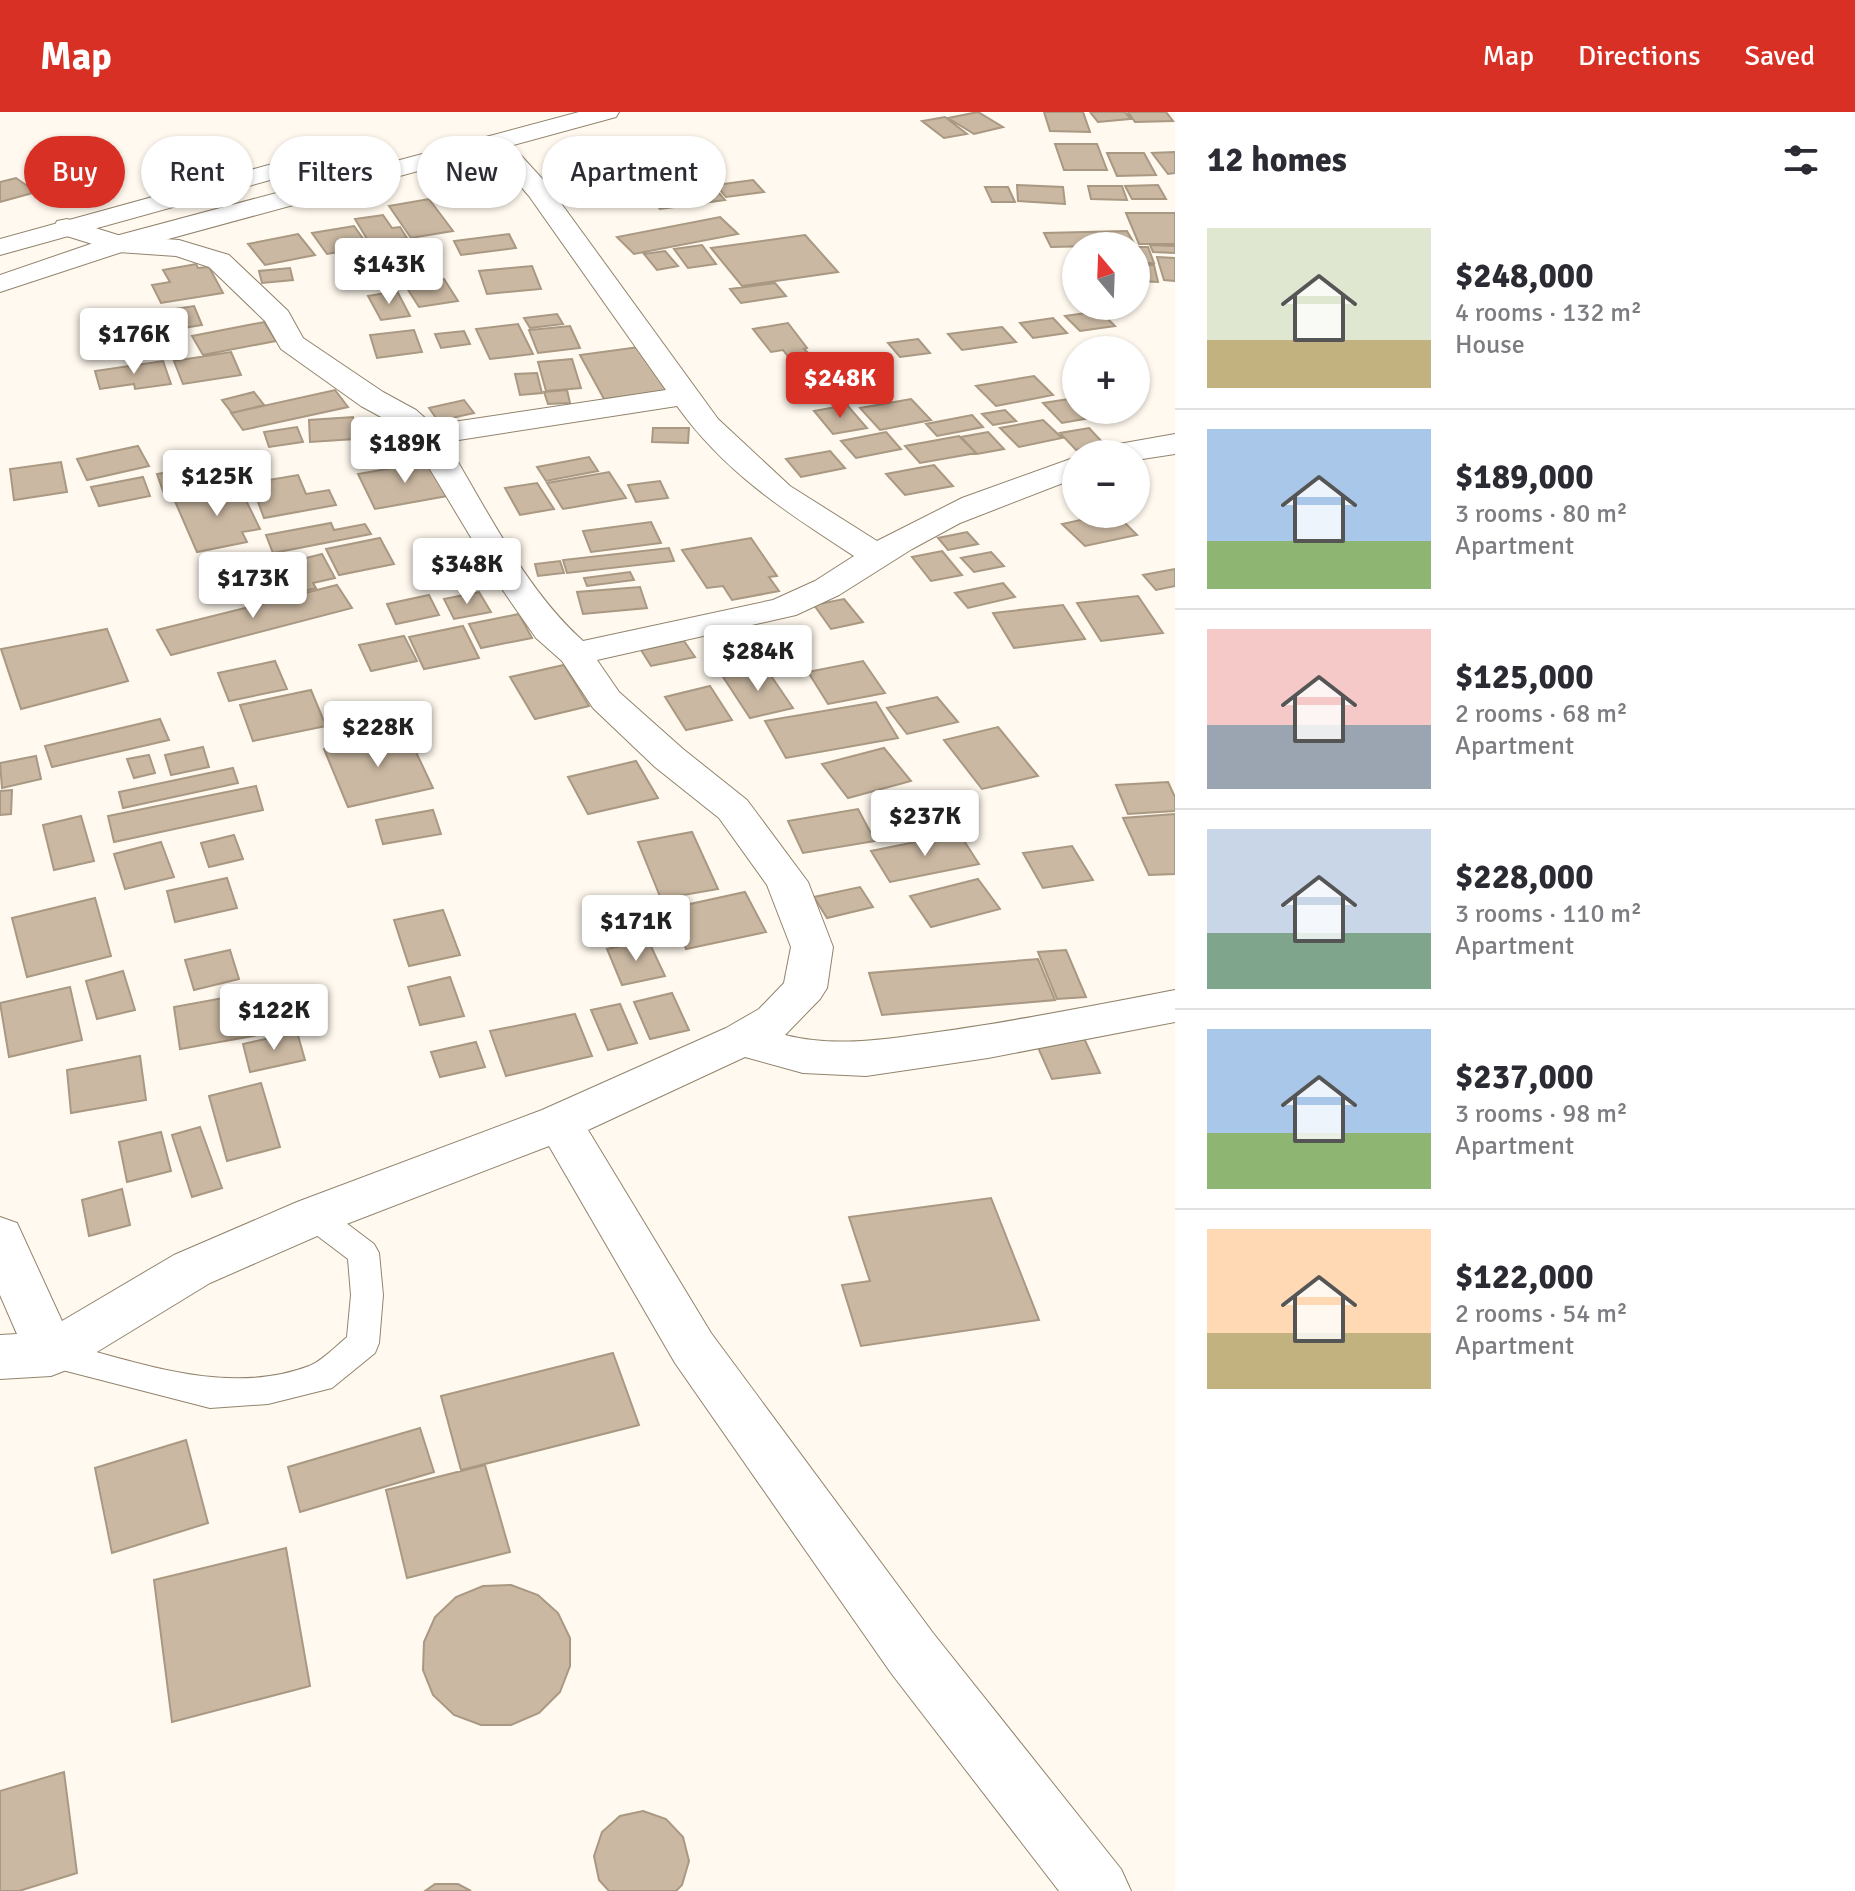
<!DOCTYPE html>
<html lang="en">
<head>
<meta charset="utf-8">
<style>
	:root { --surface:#fff; --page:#f2f2f3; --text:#2b2b33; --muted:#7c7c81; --line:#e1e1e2; --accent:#d93025 }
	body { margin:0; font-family:Signika,sans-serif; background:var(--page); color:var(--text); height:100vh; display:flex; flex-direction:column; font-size:30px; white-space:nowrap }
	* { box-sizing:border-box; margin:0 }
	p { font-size:26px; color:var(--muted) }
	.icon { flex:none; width:44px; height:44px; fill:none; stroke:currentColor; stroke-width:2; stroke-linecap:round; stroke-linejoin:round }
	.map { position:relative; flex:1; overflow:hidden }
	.details { display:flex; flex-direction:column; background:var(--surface); width:680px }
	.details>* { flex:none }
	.top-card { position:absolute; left:24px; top:24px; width:760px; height:72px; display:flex; gap:16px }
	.needle { width:52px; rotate:341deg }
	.controls { position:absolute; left:1062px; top:120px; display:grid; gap:16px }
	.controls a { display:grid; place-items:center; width:88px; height:88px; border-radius:50%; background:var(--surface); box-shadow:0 2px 6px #0004; font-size:40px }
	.price { position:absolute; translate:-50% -68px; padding:0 18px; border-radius:8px; background:#fff; color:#222; font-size:26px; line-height:52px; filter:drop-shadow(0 2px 4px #0008) }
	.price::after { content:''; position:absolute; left:50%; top:48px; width:24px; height:18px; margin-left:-12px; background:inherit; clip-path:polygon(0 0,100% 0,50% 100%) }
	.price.current { background:var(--accent); color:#fff }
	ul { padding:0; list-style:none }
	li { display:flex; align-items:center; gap:24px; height:200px; padding:0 32px }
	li+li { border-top:2px solid var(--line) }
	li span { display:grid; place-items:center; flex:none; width:224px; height:160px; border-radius:0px; color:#555 }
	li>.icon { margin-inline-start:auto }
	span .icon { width:96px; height:96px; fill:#fffc; stroke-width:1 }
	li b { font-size:34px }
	h2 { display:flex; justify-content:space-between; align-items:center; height:96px; padding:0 32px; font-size:34px }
	.tag { padding:0 28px; border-radius:36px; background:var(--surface); box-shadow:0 2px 6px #0004; font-size:28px; line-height:72px }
	.tag.current { background:var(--accent); color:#fff }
	header { display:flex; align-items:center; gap:48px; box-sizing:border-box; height:112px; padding:0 40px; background:var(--accent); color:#fff }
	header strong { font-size:38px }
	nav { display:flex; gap:44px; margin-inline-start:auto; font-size:28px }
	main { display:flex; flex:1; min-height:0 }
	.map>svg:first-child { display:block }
</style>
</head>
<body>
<header>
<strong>Map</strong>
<nav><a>Map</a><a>Directions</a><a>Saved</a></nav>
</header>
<main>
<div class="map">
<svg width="1175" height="1779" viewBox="0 0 1175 1779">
	<rect width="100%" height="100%" fill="#fff9ef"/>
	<!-- building -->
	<path fill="#cab8a2" stroke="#a99882" stroke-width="2" d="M 978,0 L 1003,15 L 974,22 L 948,6 Z
		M 1044,0 L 1083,0 L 1090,20 L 1050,19 Z
		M 1090,0 L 1125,0 L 1131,7 L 1098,10 Z
		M 1128,0 L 1166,0 L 1173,9 L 1135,10 Z
		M 945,5 L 967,22 L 944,26 L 922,9 Z
		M 1055,32 L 1097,32 L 1107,58 L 1064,58 Z
		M 672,36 L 681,46 L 658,49 L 650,39 Z
		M 636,40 L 642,48 L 601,53 L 596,46 Z
		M 1175,40 L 1175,61 L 1168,62 L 1152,41 Z
		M 1107,41 L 1144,41 L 1156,63 L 1117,64 Z
		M 673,59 L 685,74 L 641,80 L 629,65 Z
		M 589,62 L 603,81 L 561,87 L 547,68 Z
		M 627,65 L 644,88 L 630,90 L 613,67 Z
		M 16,66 L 36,80 L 0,90 L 0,70 Z
		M 753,68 L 764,80 L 726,85 L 716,73 Z
		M 712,73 L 725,88 L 660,97 L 647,81 Z
		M 1017,73 L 1063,75 L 1065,92 L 1018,89 Z
		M 1158,73 L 1166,87 L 1132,87 L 1125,74 Z
		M 1088,74 L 1122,74 L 1127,88 L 1091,87 Z
		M 985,75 L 1008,75 L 1015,90 L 992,90 Z
		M 429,87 L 453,119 L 411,126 L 389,94 Z
		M 1126,101 L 1175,101 L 1175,132 L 1139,132 Z
		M 383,103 L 392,116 L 400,115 L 407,126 L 370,132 L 355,107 Z
		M 720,105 L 738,122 L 634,142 L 617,125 Z
		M 354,114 L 369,135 L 327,142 L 312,121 Z
		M 1127,119 L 1135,133 L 1051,135 L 1044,121 Z
		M 298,122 L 315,143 L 265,153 L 248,132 Z
		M 509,122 L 516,136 L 461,143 L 454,129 Z
		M 805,123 L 838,160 L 742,174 L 711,136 Z
		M 702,133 L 716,152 L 688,156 L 674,137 Z
		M 1150,133 L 1175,134 L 1175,141 L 1153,140 Z
		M 1136,135 L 1148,135 L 1154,151 L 1136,151 Z
		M 665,139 L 678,154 L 657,158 L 644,142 Z
		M 1157,145 L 1175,146 L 1175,169 L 1164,168 Z
		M 196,152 L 198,156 L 209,155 L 223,181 L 161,191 L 152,173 L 170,170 L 163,158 Z
		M 1136,153 L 1154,153 L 1158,170 L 1136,169 Z
		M 532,154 L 541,177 L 487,182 L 479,159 Z
		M 290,156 L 293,168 L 262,171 L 259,159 Z
		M 444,167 L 458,189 L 419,195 L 405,173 Z
		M 775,171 L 786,184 L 741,191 L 730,177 Z
		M 397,179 L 410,204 L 381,208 L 368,184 Z
		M 194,194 L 202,213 L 142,223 L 135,203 Z
		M 1100,199 L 1115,214 L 1080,219 L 1065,204 Z
		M 557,202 L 563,212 L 530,216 L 524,206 Z
		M 1053,206 L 1067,221 L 1033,226 L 1020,211 Z
		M 264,210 L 276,229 L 203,243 L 192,224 Z
		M 788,211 L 807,236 L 804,237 L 809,242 L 789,246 L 783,238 L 771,240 L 753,217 Z
		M 518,212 L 533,242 L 490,247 L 476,217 Z
		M 570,214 L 580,236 L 538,241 L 529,218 Z
		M 1002,215 L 1016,230 L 962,238 L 948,222 Z
		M 414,218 L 422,240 L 377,246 L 370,223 Z
		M 464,219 L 470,232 L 441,236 L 435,222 Z
		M 918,227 L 930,241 L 900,245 L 888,231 Z
		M 646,234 L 672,278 L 604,287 L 580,243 Z
		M 231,240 L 241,263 L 183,272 L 174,249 Z
		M 572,247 L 581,276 L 546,279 L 538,250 Z
		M 163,249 L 171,272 L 135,277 L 134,272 L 100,277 L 95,259 Z
		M 866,257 L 888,281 L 849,288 L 827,264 Z
		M 816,259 L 840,287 L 817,291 L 794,263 Z
		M 537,261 L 542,281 L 520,283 L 515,262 Z
		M 1034,264 L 1053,283 L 996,294 L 976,274 Z
		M 335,278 L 348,295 L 243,318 L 231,301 Z
		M 567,278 L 570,291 L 548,292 L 544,280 Z
		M 254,280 L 264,293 L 232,301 L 222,288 Z
		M 1076,286 L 1076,298 L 1095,298 L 1101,304 L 1062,311 L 1043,291 Z
		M 911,287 L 931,308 L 880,318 L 860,296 Z
		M 464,288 L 474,301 L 438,309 L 429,296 Z
		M 847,293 L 867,316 L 833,322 L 814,299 Z
		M 1005,298 L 1016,309 L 993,313 L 982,302 Z
		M 972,303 L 983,315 L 937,324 L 926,312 Z
		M 353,305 L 355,327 L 310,330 L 309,308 Z
		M 389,307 L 396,319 L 370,324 L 363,312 Z
		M 1043,308 L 1062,326 L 1019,335 L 1000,316 Z
		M 297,315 L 303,330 L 269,335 L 264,320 Z
		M 653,316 L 689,316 L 688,331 L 652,330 Z
		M 1089,316 L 1105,333 L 1076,338 L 1060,321 Z
		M 886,320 L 901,337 L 856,346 L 841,329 Z
		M 988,320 L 1004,337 L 977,342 L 961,325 Z
		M 959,324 L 976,341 L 920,351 L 905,334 Z
		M 138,334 L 149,354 L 87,368 L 77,347 Z
		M 830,339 L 845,356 L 801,365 L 786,347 Z
		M 589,345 L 598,359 L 546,369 L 537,355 Z
		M 433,349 L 453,383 L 375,397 L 358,362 Z
		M 61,350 L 67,380 L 14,388 L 10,357 Z
		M 208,353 L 215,374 L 164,382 L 157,362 Z
		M 934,353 L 953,374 L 905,383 L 886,362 Z
		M 609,360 L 626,386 L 563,397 L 547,371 Z
		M 298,363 L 306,382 L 329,378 L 336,393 L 264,406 L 251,371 Z
		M 143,365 L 150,384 L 99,394 L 91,375 Z
		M 660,369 L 668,386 L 636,390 L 628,373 Z
		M 537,371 L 554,397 L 520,403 L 505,376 Z
		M 239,374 L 260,417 L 242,420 L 247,430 L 197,440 L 174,387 Z
		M 1108,402 L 1116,402 L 1137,423 L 1085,434 L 1062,412 Z
		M 651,410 L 661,431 L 591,440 L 583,419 Z
		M 331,411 L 334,418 L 365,412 L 371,422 L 273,441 L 266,423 Z
		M 967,420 L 978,432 L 948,438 L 938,426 Z
		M 380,426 L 394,452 L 339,463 L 326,437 Z
		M 751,426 L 777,464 L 769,465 L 779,479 L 732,488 L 723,474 L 707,476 L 682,438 Z
		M 669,436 L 674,449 L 567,461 L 563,448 Z
		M 942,439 L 962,463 L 931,469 L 912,445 Z
		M 991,440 L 1004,454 L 974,460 L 961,446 Z
		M 322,442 L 335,466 L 313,471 L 316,476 L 282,484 L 268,456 Z
		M 560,449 L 564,461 L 538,464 L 535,452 Z
		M 1175,457 L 1175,474 L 1156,478 L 1143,463 Z
		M 630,460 L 634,468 L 587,474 L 584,466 Z
		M 1003,471 L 1015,485 L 968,496 L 955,481 Z
		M 337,473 L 352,496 L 171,543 L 157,518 Z
		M 640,475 L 647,496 L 583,502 L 577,480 Z
		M 479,480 L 491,500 L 454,507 L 444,487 Z
		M 429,483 L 439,503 L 396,512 L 387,492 Z
		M 1138,484 L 1163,521 L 1101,529 L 1077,491 Z
		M 844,487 L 863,510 L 831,517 L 814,493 Z
		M 1063,493 L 1085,527 L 1014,536 L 993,501 Z
		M 519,502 L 532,526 L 481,536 L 469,512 Z
		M 463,514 L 479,546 L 424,557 L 409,525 Z
		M 107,517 L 128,569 L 21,597 L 1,537 Z
		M 404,524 L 417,549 L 371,559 L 359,533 Z
		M 684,529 L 695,545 L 651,554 L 641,538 Z
		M 275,549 L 287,577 L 229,589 L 218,561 Z
		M 863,549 L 885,581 L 828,592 L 808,560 Z
		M 564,553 L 589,594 L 535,607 L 510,565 Z
		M 765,555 L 793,596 L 750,606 L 723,565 Z
		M 710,574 L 732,608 L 686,618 L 665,585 Z
		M 311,578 L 326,614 L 253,629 L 240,593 Z
		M 937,585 L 958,610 L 907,622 L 887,596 Z
		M 876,590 L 898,626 L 786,646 L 765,609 Z
		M 160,607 L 169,628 L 52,655 L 45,634 Z
		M 998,615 L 1038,664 L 982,677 L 944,628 Z
		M 406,619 L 433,676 L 348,695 L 324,637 Z
		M 203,635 L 209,655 L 171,663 L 165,643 Z
		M 884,636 L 911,669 L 848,686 L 822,652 Z
		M 149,643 L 155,661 L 134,666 L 127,647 Z
		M 36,644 L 41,667 L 2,676 L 0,651 Z
		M 636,649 L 658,686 L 588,702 L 568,665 Z
		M 233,656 L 238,671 L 123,696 L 119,680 Z
		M 1168,670 L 1175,685 L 1175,699 L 1128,702 L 1116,673 Z
		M 256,674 L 263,698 L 114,730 L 108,704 Z
		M 12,678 L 11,702 L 0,703 L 0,679 Z
		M 858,697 L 875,729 L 803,741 L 788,709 Z
		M 433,698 L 441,722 L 383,732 L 376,708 Z
		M 1175,702 L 1175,762 L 1149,763 L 1123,706 Z
		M 81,704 L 94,749 L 54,758 L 43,713 Z
		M 692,720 L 718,777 L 661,787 L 638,730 Z
		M 959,721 L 979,752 L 890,770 L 871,739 Z
		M 234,723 L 243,747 L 209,755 L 201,731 Z
		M 161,730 L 174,765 L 125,777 L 114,742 Z
		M 1072,734 L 1093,768 L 1043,776 L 1023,741 Z
		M 227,766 L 237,796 L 175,810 L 167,779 Z
		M 978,767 L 1000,797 L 931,815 L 910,784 Z
		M 860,775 L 873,795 L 827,806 L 814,785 Z
		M 745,780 L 766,820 L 686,837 L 667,797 Z
		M 95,786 L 111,844 L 27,865 L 12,806 Z
		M 443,798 L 460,843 L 409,854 L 394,808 Z
		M 648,828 L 665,864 L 622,873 L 607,837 Z
		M 230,838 L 239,867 L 194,878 L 185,848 Z
		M 1066,838 L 1086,885 L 1057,887 L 1038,840 Z
		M 1038,847 L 1055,888 L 882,903 L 869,861 Z
		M 123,859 L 135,898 L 97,907 L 86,869 Z
		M 450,865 L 464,904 L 420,913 L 408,875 Z
		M 70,875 L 82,928 L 9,945 L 0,891 Z
		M 256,880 L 264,922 L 180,937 L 174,895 Z
		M 672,881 L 689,918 L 650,927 L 634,890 Z
		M 620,892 L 637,931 L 608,938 L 591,898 Z
		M 575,902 L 592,944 L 506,964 L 490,919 Z
		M 297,920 L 305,948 L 250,960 L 243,932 Z
		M 1083,924 L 1100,961 L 1052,967 L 1036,931 Z
		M 476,930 L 485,955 L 440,965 L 431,940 Z
		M 140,944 L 146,988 L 71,1001 L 67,958 Z
		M 261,971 L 280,1035 L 227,1049 L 209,984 Z
		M 200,1015 L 222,1076 L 192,1085 L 172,1023 Z
		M 161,1020 L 171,1059 L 127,1070 L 119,1030 Z
		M 122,1077 L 130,1113 L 89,1124 L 82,1088 Z
		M 991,1086 L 1039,1208 L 861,1234 L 842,1173 L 870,1169 L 849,1105 Z
		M 613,1241 L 639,1313 L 461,1358 L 441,1284 Z
		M 420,1316 L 434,1360 L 300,1400 L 288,1355 Z
		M 186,1328 L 208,1411 L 112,1441 L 95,1356 Z
		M 485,1353 L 510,1440 L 407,1466 L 386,1378 Z
		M 286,1436 L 310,1574 L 172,1610 L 154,1468 Z
		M 511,1473 L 538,1483 L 558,1501 L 570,1526 L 570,1554 L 560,1580 L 539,1601 L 511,1613 L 481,1613 L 454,1603 L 433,1583 L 423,1558 L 424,1530 L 435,1505 L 456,1485 L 483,1474 Z
		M 64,1660 L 77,1761 L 19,1779 L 0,1779 L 0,1679 Z
		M 643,1699 L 666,1707 L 683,1725 L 689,1749 L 682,1773 L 676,1779 L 609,1779 L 599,1768 L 594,1744 L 602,1720 L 620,1704 Z
		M 435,1772 L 458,1772 L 471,1779 L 425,1779 Z"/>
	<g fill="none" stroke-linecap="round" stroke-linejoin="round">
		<defs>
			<path id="lane" d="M 314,1092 L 325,1095 L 374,1132 L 379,1141 L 383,1183 L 379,1231 L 375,1241 L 332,1276 L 268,1292 L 210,1296 L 39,1252 L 35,1242 L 39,1232 L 51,1228 C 133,1248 225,1286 309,1254 C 322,1249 336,1234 347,1225 L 351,1183 L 348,1147 L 303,1113 L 298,1104 L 303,1095 Z"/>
			<path id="street" d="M 496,23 L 505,26 L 547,72 L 718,307 L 790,374 L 877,429 L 962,386 L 1076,345 L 1076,366 L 960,411 L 912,437 L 839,483 L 796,503 L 597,548 L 619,580 L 683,637 L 747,688 L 808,770 L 833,835 L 827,876 L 820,887 L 785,923 C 836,936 887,927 938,920 C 1018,909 1096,893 1175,878 L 1175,910 L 988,946 L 866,964 L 803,961 L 745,945 L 588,1018 L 711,1221 L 933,1521 L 1121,1757 L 1131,1779 L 1059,1779 L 891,1561 L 675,1251 L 549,1034 L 331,1118 L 210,1171 L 69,1257 L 51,1264 L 0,1267 L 0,1223 L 17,1222 L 0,1183 L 0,1105 L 17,1111 L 62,1209 L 174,1143 L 297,1090 L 542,998 L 726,916 L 759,897 L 784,871 L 791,835 L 767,773 L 719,706 L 655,655 L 593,596 L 562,549 L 536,526 L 502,477 L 413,329 L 394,312 L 361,294 L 281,237 L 265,209 L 209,155 L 176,144 L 118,140 L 57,121 L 54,115 L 57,109 L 67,107 L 121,124 L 179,128 L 229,143 L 288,199 L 303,226 L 383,280 L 416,298 L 433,313 L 666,278 L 529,84 L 483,31 L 487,26 ZM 677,294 C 725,361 786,400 854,444 L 815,469 L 773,488 L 583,529 C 524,476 487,397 446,330 Z
				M 1175,322 L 1175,342 L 1136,348 L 1136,342 L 1097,342 L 1102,335 Z"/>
			<path id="secondary" d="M 579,0 L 619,0 L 616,5 L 128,138 L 0,180 L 0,163 L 108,126 Z
				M 301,44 L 310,47 L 314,52 L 310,57 L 0,143 L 0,127 Z"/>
		</defs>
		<!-- lane casing -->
		<use href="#lane" stroke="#91846d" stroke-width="2"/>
		<!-- street casing -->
		<use href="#street" stroke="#91846d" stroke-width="2"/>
		<!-- secondary casing -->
		<use href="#secondary" stroke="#91846d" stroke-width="2"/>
		<!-- lane -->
		<use href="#lane" fill="#fff" fill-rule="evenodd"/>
		<!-- street -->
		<use href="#street" fill="#fff" fill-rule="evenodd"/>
		<!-- secondary -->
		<use href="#secondary" fill="#fff" fill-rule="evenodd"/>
	</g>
</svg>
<div class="controls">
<a><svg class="needle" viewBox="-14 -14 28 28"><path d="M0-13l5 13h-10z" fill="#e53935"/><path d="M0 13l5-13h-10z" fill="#7c7c81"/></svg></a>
<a>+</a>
<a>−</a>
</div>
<b class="price" style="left:389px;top:194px">$143K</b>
<b class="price" style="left:134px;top:264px">$176K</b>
<b class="price current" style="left:840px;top:308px">$248K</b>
<b class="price" style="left:405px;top:373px">$189K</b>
<b class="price" style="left:217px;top:406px">$125K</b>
<b class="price" style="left:467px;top:494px">$348K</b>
<b class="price" style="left:253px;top:508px">$173K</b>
<b class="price" style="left:758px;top:581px">$284K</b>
<b class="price" style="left:378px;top:657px">$228K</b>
<b class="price" style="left:925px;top:746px">$237K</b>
<b class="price" style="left:636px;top:851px">$171K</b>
<b class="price" style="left:274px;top:940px">$122K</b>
<div class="top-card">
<a class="tag current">Buy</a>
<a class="tag">Rent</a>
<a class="tag">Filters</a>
<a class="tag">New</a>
<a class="tag">Apartment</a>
</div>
</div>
<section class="details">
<h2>12 homes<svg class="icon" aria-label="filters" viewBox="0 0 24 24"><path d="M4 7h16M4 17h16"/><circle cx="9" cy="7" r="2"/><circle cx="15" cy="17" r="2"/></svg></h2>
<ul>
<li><span style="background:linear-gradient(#dfe7d0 70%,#c2b280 0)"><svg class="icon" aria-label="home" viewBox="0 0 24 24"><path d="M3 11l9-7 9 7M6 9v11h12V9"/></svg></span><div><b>$248,000</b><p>4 rooms · 132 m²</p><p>House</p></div></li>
<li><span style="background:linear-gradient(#a9c7e8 70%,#8fb573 0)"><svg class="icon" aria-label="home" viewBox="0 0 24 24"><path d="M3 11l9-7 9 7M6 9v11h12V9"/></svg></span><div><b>$189,000</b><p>3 rooms · 80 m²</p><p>Apartment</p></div></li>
<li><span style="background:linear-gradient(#f6c9c9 60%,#9aa5b1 0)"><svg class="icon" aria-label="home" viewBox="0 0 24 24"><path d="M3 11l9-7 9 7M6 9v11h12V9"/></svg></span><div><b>$125,000</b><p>2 rooms · 68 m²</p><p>Apartment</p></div></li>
<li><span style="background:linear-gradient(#c9d6e8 65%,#7fa58c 0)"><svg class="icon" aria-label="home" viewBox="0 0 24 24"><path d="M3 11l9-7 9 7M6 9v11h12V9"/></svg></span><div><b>$228,000</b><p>3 rooms · 110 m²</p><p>Apartment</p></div></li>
<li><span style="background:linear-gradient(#a9c7e8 65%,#8fb573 0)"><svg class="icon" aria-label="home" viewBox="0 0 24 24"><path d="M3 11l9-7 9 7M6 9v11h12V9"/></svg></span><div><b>$237,000</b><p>3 rooms · 98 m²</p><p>Apartment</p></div></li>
<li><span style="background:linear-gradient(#ffd9b3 65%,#c2b280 0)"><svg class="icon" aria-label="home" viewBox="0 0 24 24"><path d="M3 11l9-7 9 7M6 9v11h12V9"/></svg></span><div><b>$122,000</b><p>2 rooms · 54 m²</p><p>Apartment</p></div></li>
</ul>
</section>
</main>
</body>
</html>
